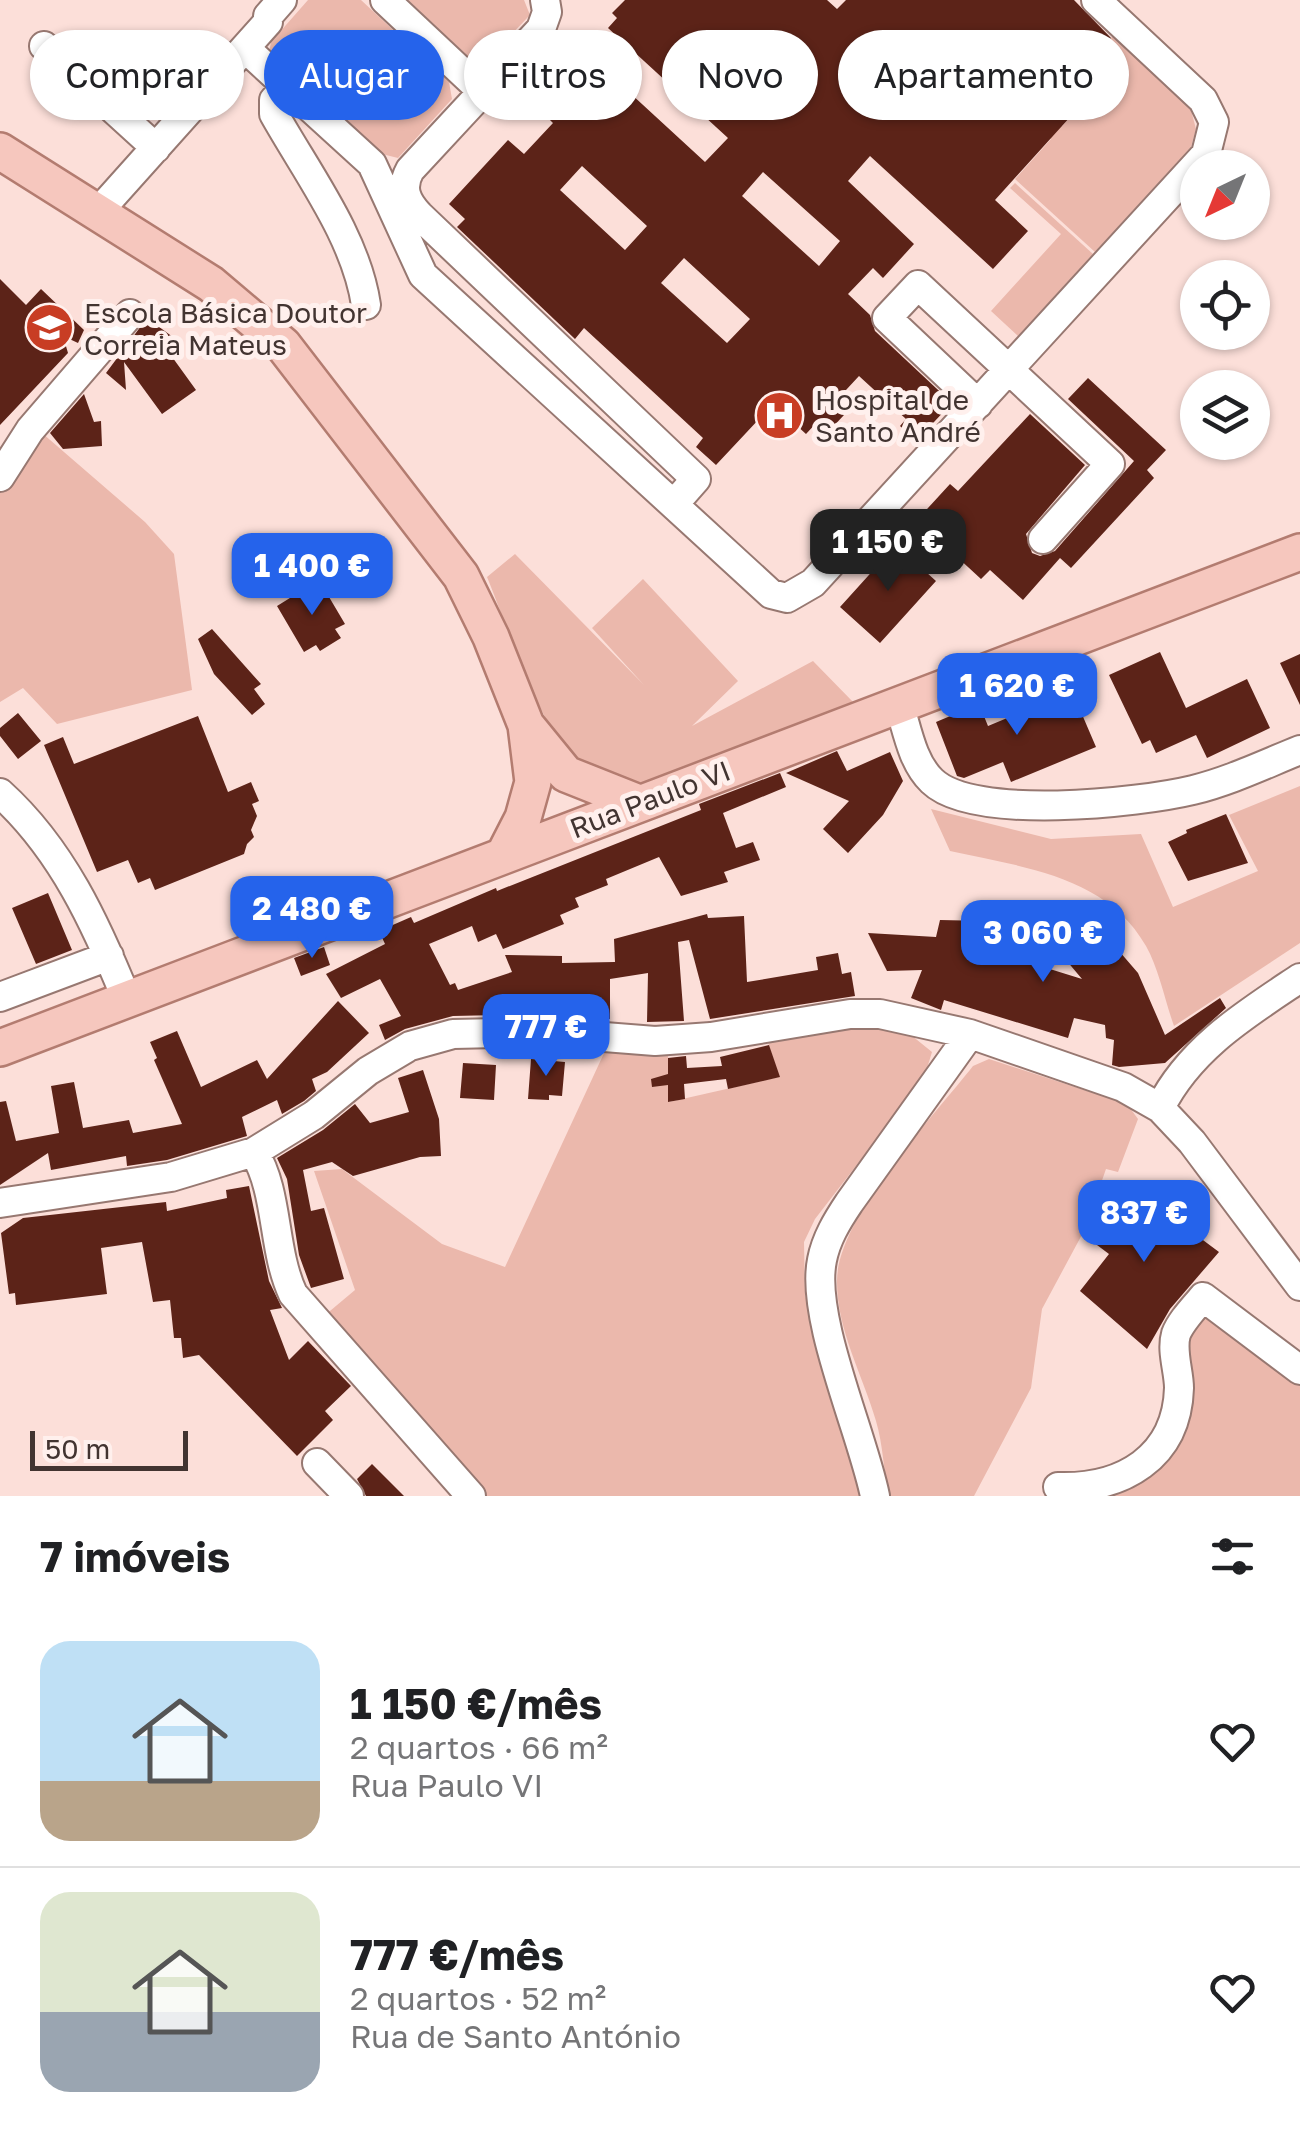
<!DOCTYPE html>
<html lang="pt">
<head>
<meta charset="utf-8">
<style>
	:root { --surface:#fff; --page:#f6f6f6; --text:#202124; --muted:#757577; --line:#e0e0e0; --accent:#2563eb }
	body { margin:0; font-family:"Golos Text",sans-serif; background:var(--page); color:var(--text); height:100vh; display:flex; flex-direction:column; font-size:38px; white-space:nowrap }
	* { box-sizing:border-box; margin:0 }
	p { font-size:32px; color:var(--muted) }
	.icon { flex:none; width:55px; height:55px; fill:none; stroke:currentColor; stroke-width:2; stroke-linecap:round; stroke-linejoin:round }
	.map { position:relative; height:1496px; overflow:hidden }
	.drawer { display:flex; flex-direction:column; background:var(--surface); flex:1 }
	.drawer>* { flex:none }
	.hud { position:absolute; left:30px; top:30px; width:1240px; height:90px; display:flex; gap:20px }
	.needle { width:65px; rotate:223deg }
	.buttons { position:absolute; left:1180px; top:150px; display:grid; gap:20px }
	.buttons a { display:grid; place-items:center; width:90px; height:90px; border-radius:50%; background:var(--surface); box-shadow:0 2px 8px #0004; font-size:50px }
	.scale { position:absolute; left:30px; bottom:25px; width:158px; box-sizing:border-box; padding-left:10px; border:5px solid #423431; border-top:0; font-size:28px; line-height:35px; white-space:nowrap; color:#423431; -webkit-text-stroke:8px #fff0ed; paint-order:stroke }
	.price { position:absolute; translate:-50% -85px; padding:0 22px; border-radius:20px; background:var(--accent); color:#fff; font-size:32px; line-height:65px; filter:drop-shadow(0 2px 5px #0008) }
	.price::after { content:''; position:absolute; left:50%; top:60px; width:30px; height:22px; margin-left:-15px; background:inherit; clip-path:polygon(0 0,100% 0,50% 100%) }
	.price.active { background:#222; color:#fff }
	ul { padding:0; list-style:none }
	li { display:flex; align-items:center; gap:30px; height:250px; padding:0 40px }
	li+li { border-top:2px solid var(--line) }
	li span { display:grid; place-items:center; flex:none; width:280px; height:200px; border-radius:30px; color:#555 }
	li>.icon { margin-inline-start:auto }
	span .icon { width:120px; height:120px; fill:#fffc; stroke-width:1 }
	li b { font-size:42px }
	h2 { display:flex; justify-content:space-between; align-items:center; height:120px; padding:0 40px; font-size:42px }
	.chip { padding:0 35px; border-radius:45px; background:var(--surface); box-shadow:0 2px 8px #0004; font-size:35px; line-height:90px }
	.chip.active { background:var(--accent); color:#fff }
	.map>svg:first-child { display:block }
</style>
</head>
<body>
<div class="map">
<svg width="1300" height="1496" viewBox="0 0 1300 1496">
	<rect width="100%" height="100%" fill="#fcdfd9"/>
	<!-- green -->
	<path fill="#ebb8ac" d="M 308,0 L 361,0 L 449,82 L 452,99 L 398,158 L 378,153 L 269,53 L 271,42 Z
		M 408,0 L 524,0 L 530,15 L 484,63 L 472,60 Z
		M 1113,36 L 1191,110 L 1196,129 L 1191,147 L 1095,252 L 1015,179 L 1051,139 L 1015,106 L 1062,126 L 1091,95 L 1056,62 L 1086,65 Z
		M 1015,183 L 1093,254 L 1018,336 L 991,311 L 1061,234 L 1010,188 Z
		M 42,433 L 145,522 L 174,554 L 192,690 L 57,724 L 23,688 L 0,702 L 0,488 Z
		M 515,554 L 644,685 L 592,628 L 643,579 L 738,681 L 692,726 L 813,661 L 854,703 L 646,783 C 625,783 599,774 580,763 C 544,741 505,620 487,577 Z
		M 1300,786 L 1300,943 L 1174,1026 C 1165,1001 1159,969 1146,946 C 1106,875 1021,867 950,851 L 931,809 L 1051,839 L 1141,834 L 1173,907 L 1258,871 L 1229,815 Z
		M 859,1025 L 911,1035 L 932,1052 L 924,1078 L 815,1219 L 804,1242 L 805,1295 L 860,1479 L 860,1496 L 481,1496 L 324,1316 L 355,1290 L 314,1171 L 342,1169 L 442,1244 L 505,1267 L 605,1051 L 668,1052 L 669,1102 L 779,1077 L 768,1042 Z
		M 989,1059 L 1127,1104 L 1138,1119 L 1118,1172 L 1106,1169 L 1085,1229 L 1042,1309 L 1031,1388 L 974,1496 L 888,1496 C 884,1471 883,1445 876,1421 C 863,1376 837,1330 837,1282 C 836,1219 933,1117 973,1066 Z
		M 1204,1313 L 1300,1386 L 1300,1496 L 1110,1496 L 1134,1487 L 1156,1470 L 1183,1340 Z"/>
	<!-- building -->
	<path fill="#5c2318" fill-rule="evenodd" d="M 625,0 L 827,0 L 837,9 L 846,0 L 1074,0 L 1111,38 L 1074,78 L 1091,94 L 995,200 L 1028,231 L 993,269 L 870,156 L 848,181 L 914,244 L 883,278 L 873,268 L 848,294 L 870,315 L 875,331 L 952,403 L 916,441 L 900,426 L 906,419 L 859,376 L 833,404 L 844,415 L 830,430 L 819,420 L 806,434 L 773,404 L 716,465 L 696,447 L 703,438 L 584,328 L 575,339 L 457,227 L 465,219 L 449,204 L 508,140 L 524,154 L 553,123 L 546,116 L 553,107 L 521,77 L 547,48 L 580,79 L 587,72 L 596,79 L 605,70 L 705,162 L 728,138 L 608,28 L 617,18 L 612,13 ZM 582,166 L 647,226 L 625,250 L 560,190 ZM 763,172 L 840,241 L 819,266 L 742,196 ZM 684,258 L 750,319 L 727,343 L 661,283 Z
		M 0,279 L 26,305 L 41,289 L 84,330 L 78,343 L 63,336 L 68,353 L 0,425 Z
		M 147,318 L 181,343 L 170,354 L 196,390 L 162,414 L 124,362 L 126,390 L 106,373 Z
		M 1088,378 L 1166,450 L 1147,470 L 1154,478 L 1071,568 L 1060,558 L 1023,600 L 990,570 L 981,579 L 917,520 L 950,484 L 958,491 L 1030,414 L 1085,465 L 1026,534 L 1032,553 L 1040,556 L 1055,551 L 1134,461 L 1068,399 Z
		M 84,394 L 94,422 L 101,421 L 102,446 L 63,449 L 50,433 Z
		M 896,545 L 936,581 L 880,643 L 840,607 Z
		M 319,580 L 345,624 L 335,629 L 341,638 L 320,651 L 316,645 L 304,652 L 277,606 Z
		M 212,629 L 261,684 L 254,689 L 265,704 L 252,715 L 214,674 L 198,639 Z
		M 1160,652 L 1186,708 L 1247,679 L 1270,728 L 1207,758 L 1196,735 L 1156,753 L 1150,740 L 1142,744 L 1109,675 Z
		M 1300,654 L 1300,705 L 1280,663 Z
		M 1072,691 L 1096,747 L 1011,782 L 1003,762 L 964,778 L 957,776 L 936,722 L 979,704 L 988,726 Z
		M 18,713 L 41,741 L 18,759 L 0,736 L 0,728 Z
		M 198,716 L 228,792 L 251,782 L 259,801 L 252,804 L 257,816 L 251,830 L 254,837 L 247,844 L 244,854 L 155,890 L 150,878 L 138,883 L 128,860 L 97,872 L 44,745 L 63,737 L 74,764 Z
		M 837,751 L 847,771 L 890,752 L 903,781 L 883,815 L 848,853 L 823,829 L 849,801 L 786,773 Z
		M 780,773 L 786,787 L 723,813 L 736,848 L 753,842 L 760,860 L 724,872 L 728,882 L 681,896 L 659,857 L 606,879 L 608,885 L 575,898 L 579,907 L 560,915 L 564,924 L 503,949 L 496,934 L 478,942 L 472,926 L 429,944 L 450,985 L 455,983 L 458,990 L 512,972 L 505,955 L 562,956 L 562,963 L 615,962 L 614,939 L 707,914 L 708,918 L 744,916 L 747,982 L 818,970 L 816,957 L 838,953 L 842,974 L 851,972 L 855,996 L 710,1019 L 689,940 L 678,942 L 684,1021 L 647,1022 L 648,973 L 610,979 L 610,1019 L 541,1014 L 453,1016 L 405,1029 L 385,1040 L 379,1025 L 401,1016 L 380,979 L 341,998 L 326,974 L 385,944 L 379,931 L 411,917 L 414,923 L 496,888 L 497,891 L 701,810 L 699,804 Z
		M 1226,814 L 1248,863 L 1188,881 L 1168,842 L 1187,833 L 1186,830 Z
		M 48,893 L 72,950 L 36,964 L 12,908 Z
		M 1076,908 L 1084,918 L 1088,915 L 1138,973 L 1165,1035 L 1220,998 L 1226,1008 L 1165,1063 L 1119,1067 L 1112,1065 L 1114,1040 L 1106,1038 L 1105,1025 L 1074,1018 L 1068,1038 L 944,1000 L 941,1010 L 911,998 L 922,970 L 887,971 L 868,933 L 936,937 L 940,920 L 987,921 L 998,941 L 995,952 L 1082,979 L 1045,935 Z
		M 324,947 L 330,965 L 301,976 L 294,958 Z
		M 338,1001 L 369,1033 L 327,1072 L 312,1079 L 316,1091 L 304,1101 L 282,1114 L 277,1100 L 242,1117 L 247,1136 L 167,1160 L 127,1166 L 126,1156 L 51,1170 L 48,1153 L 0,1185 L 0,1102 L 6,1101 L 16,1141 L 59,1133 L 51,1086 L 74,1082 L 83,1128 L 129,1120 L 133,1133 L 182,1124 L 154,1060 L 157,1058 L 150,1042 L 177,1031 L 201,1087 L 257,1060 L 267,1079 Z
		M 769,1045 L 780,1077 L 728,1089 L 726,1079 L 684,1084 L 685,1099 L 668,1102 L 668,1085 L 652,1087 L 651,1079 L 668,1074 L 668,1058 L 686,1056 L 687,1068 L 722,1066 L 720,1057 Z
		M 531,1059 L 565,1062 L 562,1096 L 549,1095 L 549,1100 L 528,1099 Z
		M 463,1063 L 496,1065 L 494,1100 L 460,1098 Z
		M 423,1070 L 439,1119 L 441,1156 L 420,1157 L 353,1176 L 332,1162 L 303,1170 L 311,1211 L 324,1208 L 344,1279 L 311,1288 L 299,1255 L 287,1179 L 277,1158 L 323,1130 L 355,1104 L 370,1123 L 409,1112 L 398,1078 Z
		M 1129,1185 L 1219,1252 L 1170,1309 L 1147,1349 L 1080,1291 L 1109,1254 L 1089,1239 Z
		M 249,1186 L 269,1281 L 282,1308 L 270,1310 L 289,1360 L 308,1341 L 351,1386 L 325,1411 L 333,1420 L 297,1456 L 199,1355 L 183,1358 L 181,1338 L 174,1338 L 170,1300 L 153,1302 L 142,1242 L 101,1248 L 107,1294 L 16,1305 L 15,1293 L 9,1294 L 1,1233 L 23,1218 L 166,1202 L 167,1211 L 227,1198 L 226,1190 Z
		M 372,1464 L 404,1496 L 366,1496 L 357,1479 Z"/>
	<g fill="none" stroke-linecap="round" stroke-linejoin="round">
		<defs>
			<path id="minor" d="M 385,0 L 482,91
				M 545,0 L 547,12 L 541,29 L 410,170 C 400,188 406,201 419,215 L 696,479 L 674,504
				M 44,46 L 156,148
				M 245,48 L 372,164 L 423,275 L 771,594 L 787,598 L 813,583 L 1206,154 L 1214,122 L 1203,100 L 1096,0
				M 286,87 L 274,100 L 274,114 C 307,173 356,237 366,305
				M 98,212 L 268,22 L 268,16 L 282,0
				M 978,404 L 887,318 L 918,285 L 1110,464 L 1043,539
				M 0,477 L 30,430 L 130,314
				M 899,704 C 907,729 912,762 932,781 C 973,821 1139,803 1193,790 C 1230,781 1265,764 1300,750
				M 0,793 C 62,849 96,924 127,1000
				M 0,997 L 109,956
				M 1160,1108 C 1190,1048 1246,1014 1300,978
				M 254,1152 C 279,1193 272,1249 293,1294 L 471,1496
				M 0,1203 L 171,1177 L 254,1152 L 314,1115 L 368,1071 L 410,1046 L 453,1034 L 541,1032 L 655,1041 L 711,1037 L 850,1014 L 880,1014 L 970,1034 L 1123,1087 L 1160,1108 L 1192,1142 L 1300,1286
				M 317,1463 L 349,1496
				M 1058,1487 C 1122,1489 1177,1458 1179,1388 C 1179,1371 1171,1351 1176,1334 C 1181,1321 1194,1308 1203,1297 L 1300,1370
				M 875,1496 C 862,1432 810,1318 822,1260 C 826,1239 837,1221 849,1203 L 970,1034"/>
			<path id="major" d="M 0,151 L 211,284 L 283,345 L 461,576 L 491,637 L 526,725 L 533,782 L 523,818 L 504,855
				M 526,725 L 566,774 L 639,803
				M 0,1048 L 1300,552"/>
		</defs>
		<!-- minor casing -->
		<use href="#minor" stroke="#977871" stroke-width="32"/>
		<!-- major casing -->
		<use href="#major" stroke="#b37c70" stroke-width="40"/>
		<!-- minor -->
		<use href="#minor" stroke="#fff" stroke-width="28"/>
		<!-- major -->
		<use href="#major" stroke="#f6c7be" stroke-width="35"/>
	</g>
	<!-- icons -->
	<defs>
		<symbol id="school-disc" viewBox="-11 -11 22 22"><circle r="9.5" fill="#c83d24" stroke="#fff0ed"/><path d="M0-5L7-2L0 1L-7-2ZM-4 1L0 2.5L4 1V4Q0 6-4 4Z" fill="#fff"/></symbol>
		<symbol id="hospital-disc" viewBox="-11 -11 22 22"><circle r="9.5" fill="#c83d24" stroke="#fff0ed"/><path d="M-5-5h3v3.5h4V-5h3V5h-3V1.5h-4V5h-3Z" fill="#fff"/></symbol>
	</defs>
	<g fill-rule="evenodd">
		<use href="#school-disc" x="22" y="300" width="55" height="55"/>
		<use href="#hospital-disc" x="752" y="388" width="55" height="55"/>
	</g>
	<g text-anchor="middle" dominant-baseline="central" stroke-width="10" stroke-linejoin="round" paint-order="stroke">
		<!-- poi labels -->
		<g font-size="28" fill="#423431" stroke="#fff0ed" text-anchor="start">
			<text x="84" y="312">Escola Básica Doutor<tspan x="84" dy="32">Correia Mateus</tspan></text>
			<text x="815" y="399">Hospital de<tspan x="815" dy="32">Santo André</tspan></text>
		</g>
		<!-- street labels -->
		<g font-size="28" fill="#423431" stroke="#fff0ed">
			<text transform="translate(650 799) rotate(-21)">Rua Paulo VI</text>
		</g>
	</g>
</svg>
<div class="buttons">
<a><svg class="needle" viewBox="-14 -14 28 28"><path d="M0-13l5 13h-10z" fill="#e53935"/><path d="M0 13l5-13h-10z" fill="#757577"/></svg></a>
<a><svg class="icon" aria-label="locate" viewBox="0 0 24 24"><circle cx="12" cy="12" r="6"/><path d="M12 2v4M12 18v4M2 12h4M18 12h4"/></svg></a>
<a><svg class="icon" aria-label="layers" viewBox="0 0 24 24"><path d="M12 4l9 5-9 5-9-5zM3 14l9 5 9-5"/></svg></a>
</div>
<div class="scale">50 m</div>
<b class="price active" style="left:888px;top:594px">1 150 €</b>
<b class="price" style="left:312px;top:618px">1 400 €</b>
<b class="price" style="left:1017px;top:738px">1 620 €</b>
<b class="price" style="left:312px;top:961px">2 480 €</b>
<b class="price" style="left:1043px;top:985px">3 060 €</b>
<b class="price" style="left:546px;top:1079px">777 €</b>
<b class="price" style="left:1144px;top:1265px">837 €</b>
<div class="hud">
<a class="chip">Comprar</a>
<a class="chip active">Alugar</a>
<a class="chip">Filtros</a>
<a class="chip">Novo</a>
<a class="chip">Apartamento</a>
</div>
</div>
<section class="drawer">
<h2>7 imóveis<svg class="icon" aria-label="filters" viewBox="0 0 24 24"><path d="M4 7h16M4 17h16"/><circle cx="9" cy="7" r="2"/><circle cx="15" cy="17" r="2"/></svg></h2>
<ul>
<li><span style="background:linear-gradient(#bfe0f5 70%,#b9a48a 0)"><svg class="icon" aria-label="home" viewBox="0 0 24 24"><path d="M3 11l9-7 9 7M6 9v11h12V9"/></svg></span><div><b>1 150 €/mês</b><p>2 quartos · 66 m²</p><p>Rua Paulo VI</p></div><svg class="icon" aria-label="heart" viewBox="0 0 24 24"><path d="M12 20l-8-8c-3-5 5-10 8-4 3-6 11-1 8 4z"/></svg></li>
<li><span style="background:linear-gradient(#dfe7d0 60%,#9aa5b1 0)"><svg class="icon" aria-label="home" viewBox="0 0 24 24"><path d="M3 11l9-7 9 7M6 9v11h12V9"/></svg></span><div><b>777 €/mês</b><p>2 quartos · 52 m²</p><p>Rua de Santo António</p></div><svg class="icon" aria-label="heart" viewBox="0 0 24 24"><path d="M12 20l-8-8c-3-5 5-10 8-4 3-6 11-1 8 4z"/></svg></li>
</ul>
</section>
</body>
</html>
